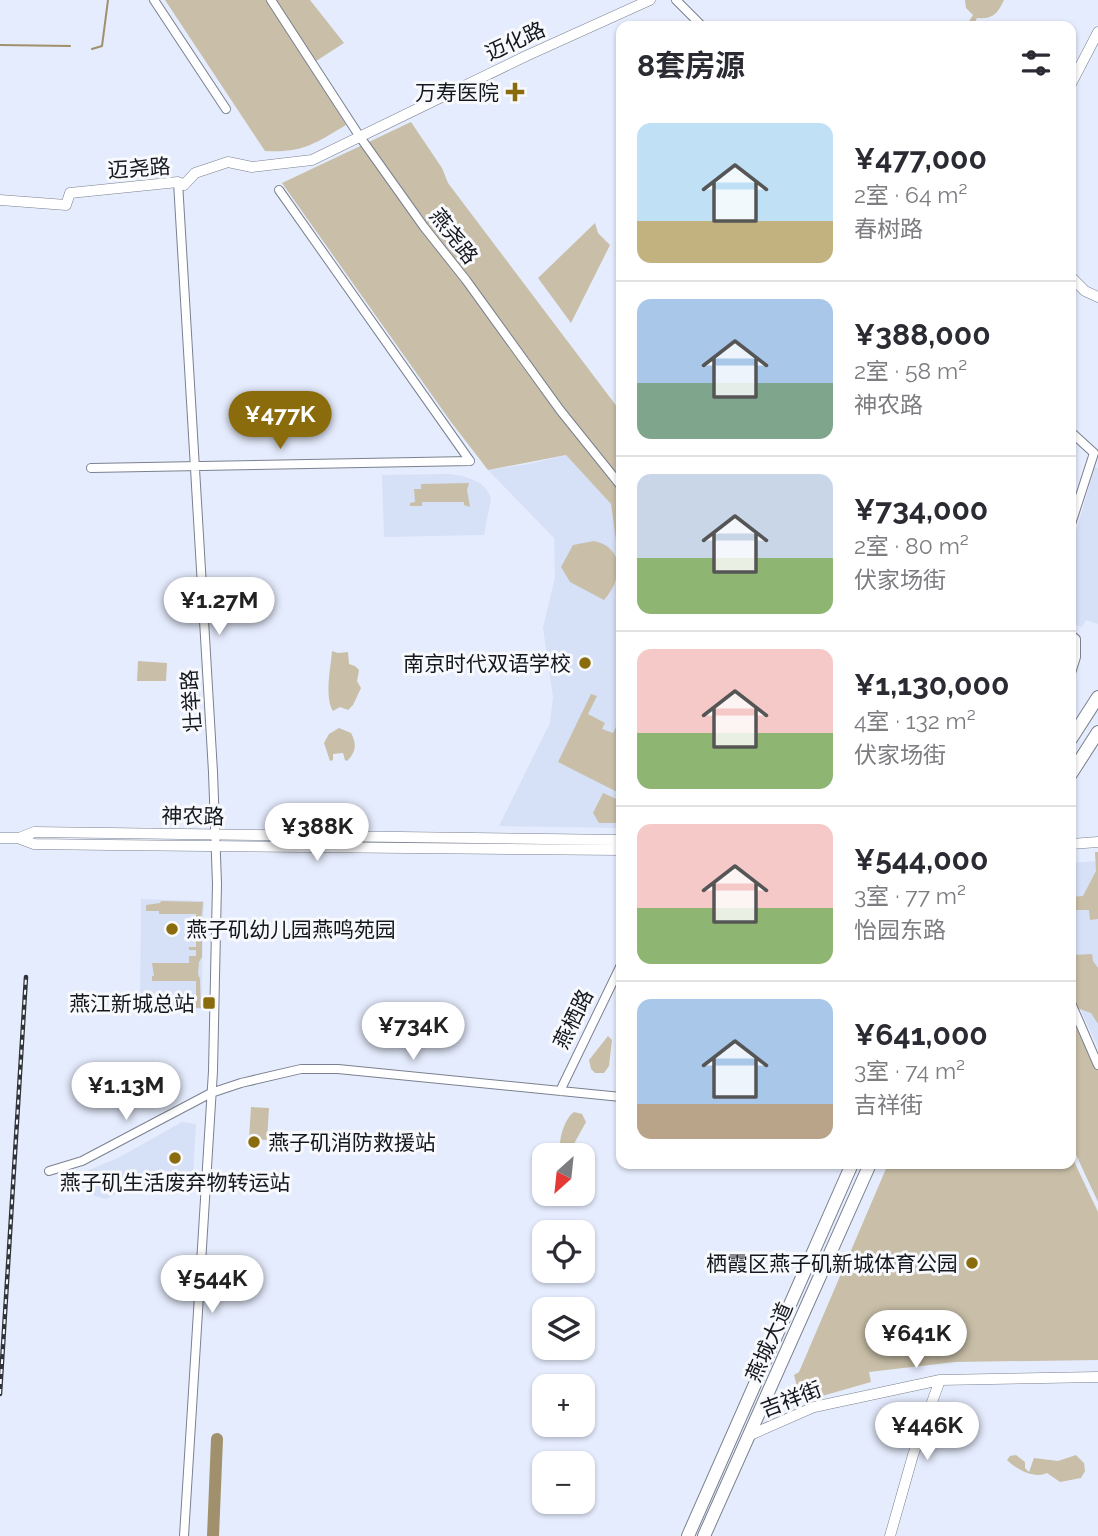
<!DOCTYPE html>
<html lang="zh">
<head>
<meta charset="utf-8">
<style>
	:root { --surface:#fff; --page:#f7f7f7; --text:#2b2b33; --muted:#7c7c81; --line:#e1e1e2; --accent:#8b6c0d }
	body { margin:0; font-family:Raleway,"Noto Sans SC",sans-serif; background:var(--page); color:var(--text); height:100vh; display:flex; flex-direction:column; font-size:26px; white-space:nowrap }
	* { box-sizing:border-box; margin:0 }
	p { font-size:23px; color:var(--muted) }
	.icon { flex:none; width:38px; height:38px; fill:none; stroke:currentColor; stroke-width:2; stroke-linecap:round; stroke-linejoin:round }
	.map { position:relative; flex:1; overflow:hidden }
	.details { position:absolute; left:616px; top:21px; width:460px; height:1148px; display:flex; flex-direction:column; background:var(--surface); border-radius:14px; box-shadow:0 2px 5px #0004 }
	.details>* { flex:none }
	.needle { width:46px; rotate:207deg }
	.buttons { position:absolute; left:532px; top:1143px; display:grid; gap:14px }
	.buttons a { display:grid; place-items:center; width:63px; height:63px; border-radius:14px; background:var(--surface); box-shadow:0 2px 5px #0004; font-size:35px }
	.price { position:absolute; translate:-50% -60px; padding:0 16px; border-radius:24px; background:#fff; color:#222; font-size:23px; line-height:46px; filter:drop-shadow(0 2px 4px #0008) }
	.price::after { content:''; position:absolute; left:50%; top:42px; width:21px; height:16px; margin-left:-10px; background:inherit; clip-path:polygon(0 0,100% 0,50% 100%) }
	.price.selected { background:var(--accent); color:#fff }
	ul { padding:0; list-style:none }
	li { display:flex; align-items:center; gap:21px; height:175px; padding:0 21px }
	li+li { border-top:2px solid var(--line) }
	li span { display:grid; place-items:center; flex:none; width:196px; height:140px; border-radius:14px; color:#555 }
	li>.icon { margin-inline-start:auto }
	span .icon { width:84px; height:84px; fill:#fffc; stroke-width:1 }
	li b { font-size:30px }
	h2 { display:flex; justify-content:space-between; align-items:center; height:84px; padding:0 21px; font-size:30px }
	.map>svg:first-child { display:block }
</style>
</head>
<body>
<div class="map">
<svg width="1098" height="1536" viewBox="0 0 1098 1536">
	<rect width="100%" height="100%" fill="#e5ecfd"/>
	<!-- built -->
	<path fill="#d6e0f7" d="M 566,455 L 611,504 L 616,541 L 621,544 L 621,828 L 499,826 L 550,723 L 553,697 L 543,628 L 555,577 L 554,538 L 488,470 L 529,464 Z
		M 1095,467 L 1098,468 L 1098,624 L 1086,620 L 1082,627 L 1071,623 L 1071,548 Z
		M 449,474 L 463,476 L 480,483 L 487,490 L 491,498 L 484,535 L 384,537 L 382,475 Z
		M 1098,861 L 1098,1047 L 1071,990 L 1071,863 Z
		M 141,899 L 204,901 L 201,1009 L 140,1007 Z
		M 182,1122 L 196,1124 L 192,1194 L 123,1190 L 106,1199 L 95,1196 L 89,1191 L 82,1173 L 118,1158 Z"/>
	<!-- green -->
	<path fill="#c9bfa8" d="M 165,0 L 310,0 L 344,43 L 310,65 L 346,125 C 314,144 303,153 265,151 Z
		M 965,0 L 1004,0 C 998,13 993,20 977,18 L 973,26 L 966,26 L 973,15 L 966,8 Z
		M 411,122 L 442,168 L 448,183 L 621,412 L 621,544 L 616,541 L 611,504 L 566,455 L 488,470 L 451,422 L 282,183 Z
		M 595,223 L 598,233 L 610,245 L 571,323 L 538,278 Z
		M 469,483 L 467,490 L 470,507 L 464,505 L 464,502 L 422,502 L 422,506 L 410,506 L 410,503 L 415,502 L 414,489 L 421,489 L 421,484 Z
		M 594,541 C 626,548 622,580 604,600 L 570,582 L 561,567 L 573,545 Z
		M 332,651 L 338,653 L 348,652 L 349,664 L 355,666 L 359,670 L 357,681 L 361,688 L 353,705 L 348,710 L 340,707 L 333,711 C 324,697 331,667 332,651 Z
		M 138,661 L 167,663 L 166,681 L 137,681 Z
		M 591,694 L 597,696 L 588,714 L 605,723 L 602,729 L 613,733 L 621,716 L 621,794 L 558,762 Z
		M 339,728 L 351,733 C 357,744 356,752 347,761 L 345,760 L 343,753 L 333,754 L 333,760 L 330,761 L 324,743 L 329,734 Z
		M 603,793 L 621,801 L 621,823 L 599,823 L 593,813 Z
		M 1095,852 L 1098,852 L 1098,919 L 1090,920 L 1089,910 L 1071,910 L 1071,897 L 1083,896 L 1096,871 Z
		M 161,901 L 203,902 L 200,935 L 202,936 L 202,957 L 199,962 L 198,974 L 200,979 L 201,1008 L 141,1005 L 141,1000 L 196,1001 L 196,981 L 152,981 L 152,976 L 154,976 L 152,963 L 189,963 L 189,956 L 196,956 L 196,950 L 189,950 L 189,947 L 196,947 L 196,914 L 159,914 L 159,911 L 146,911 L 146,905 L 160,903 Z
		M 1092,954 L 1093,961 L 1098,968 L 1098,1024 L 1091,1013 L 1071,1006 L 1071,957 L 1074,955 Z
		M 1071,1013 L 1098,1066 L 1098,1202 L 1071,1144 Z
		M 608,1036 L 612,1040 L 609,1066 L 604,1073 L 595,1073 L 591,1069 L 589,1060 Z
		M 251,1107 L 269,1108 L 267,1140 L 249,1139 Z
		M 574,1112 L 582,1114 L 586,1122 L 570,1151 L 560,1149 C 559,1138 565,1118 574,1112 Z
		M 1071,1155 L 1098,1212 L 1098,1360 L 955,1362 L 869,1372 L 871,1382 L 801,1402 L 794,1375 L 799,1372 L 888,1164 L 1071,1164 Z
		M 1016,1455 L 1025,1462 L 1025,1468 L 1029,1472 L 1034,1458 L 1058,1461 L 1076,1455 L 1084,1463 L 1085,1471 L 1081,1478 L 1060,1482 L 1047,1473 C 1035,1479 1017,1470 1007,1460 L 1010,1456 Z"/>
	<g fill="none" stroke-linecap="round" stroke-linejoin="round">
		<!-- stream -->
		<path stroke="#a0916c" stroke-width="2" d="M 0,45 L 70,46
			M 92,49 L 102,46 L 108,0"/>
		<!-- river -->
		<path stroke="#a0916c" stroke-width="12" d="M 213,1536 L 217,1439"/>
		<defs>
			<path id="minor" d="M 154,0 L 226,109
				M 271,0 L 360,137 L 424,227 L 466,280 L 560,410 L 621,486
				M 676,0 L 702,26
				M 178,182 L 213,772 L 217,884 L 213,1071 L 184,1536
				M 279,190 L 470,461
				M 1071,432 L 1094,453 L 1071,524
				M 91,468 L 470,461
				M 1071,635 L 1076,639 L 1076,657 L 1071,673
				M 1071,1003 L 1098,1065
				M 560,1091 L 621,965
				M 49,1171 L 82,1161 L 211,1093 L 241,1083 L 301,1069 L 338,1069 L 621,1097"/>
			<path id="tertiary" d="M 1071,84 L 1098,32
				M 0,200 L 66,205 L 70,193 L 178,182 L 184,185 L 195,173 L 228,162 L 252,167 L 312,160 L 526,56 L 650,0
				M 1071,277 L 1085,291 L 1098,297
				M 0,838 L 18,838 L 34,844 L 109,845 L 621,850
				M 19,838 L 34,832 L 621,840
				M 1071,844 L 1098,842
				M 748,1436 L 814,1407 L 940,1380 L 1098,1377
				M 890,1536 L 913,1455 L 940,1380"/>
			<path id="primary" d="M 1071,739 L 1098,697
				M 1071,774 L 1098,732
				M 688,1536 L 852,1164
				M 704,1536 L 870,1164"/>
		</defs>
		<!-- minor casing -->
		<use href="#minor" stroke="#7a808f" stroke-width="10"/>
		<!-- tertiary casing -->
		<use href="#tertiary" stroke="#7a808f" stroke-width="11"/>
		<!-- primary casing -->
		<use href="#primary" stroke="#7a808f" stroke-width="14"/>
		<!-- minor -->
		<use href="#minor" stroke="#fff" stroke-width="8"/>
		<!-- tertiary -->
		<use href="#tertiary" stroke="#fff" stroke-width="10"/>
		<!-- primary -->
		<use href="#primary" stroke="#fff" stroke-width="12"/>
		<defs>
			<path id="rail" d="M 0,1394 L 26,977"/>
		</defs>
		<!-- rail casing -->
		<use href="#rail" stroke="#30343a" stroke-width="4.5"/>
		<!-- rail -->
		<use href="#rail" stroke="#f8f9fd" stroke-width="2" stroke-dasharray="5" stroke-linecap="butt"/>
	</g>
	<!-- markers -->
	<g fill="#8b6c0d" stroke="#f8f9fd" stroke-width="2.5">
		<path d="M511.5 81.5h7v7h7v7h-7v7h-7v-7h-7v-7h7z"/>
		<circle cx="585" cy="663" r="7"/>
		<circle cx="172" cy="929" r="7"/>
		<rect x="202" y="996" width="14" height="14" rx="3.5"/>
		<circle cx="254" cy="1142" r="7"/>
		<circle cx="175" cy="1158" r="7"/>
		<circle cx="972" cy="1263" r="7"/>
	</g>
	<g text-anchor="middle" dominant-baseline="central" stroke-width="6" stroke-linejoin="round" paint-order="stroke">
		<!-- street labels -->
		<g font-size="21" fill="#14171c" stroke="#f8f9fd">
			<text transform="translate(515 41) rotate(-25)">迈化路</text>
			<text transform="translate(139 168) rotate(-4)">迈尧路</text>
			<text transform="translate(454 236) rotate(52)">燕尧路</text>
			<text transform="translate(191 701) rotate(-94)">壮举路</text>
			<text transform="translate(193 816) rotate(1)">神农路</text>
			<text transform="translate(573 1019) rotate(-64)">燕栖路</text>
			<text transform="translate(769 1342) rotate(-66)">燕城大道</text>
			<text transform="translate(791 1399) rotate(-21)">吉祥街</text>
		</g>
		<!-- poi labels -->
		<g font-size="21" fill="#14171c" stroke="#f8f9fd" text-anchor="end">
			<text x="499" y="92">万寿医院</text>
			<text x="571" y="663">南京时代双语学校</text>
			<text x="186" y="929" text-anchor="start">燕子矶幼儿园燕鸣苑园</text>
			<text x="195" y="1003">燕江新城总站</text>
			<text x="268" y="1142" text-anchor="start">燕子矶消防救援站</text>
			<text x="175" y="1182" text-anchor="middle">燕子矶生活废弃物转运站</text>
			<text x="958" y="1263">栖霞区燕子矶新城体育公园</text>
		</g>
	</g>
</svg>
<div class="buttons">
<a><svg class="needle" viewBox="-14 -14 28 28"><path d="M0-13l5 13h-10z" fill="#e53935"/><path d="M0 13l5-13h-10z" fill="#7c7c81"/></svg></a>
<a><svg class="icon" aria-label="locate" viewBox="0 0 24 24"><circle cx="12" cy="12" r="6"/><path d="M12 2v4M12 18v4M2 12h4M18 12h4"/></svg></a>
<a><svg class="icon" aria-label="layers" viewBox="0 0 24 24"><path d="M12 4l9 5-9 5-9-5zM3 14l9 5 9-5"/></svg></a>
<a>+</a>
<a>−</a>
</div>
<b class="price selected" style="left:280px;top:451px">¥477K</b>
<b class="price" style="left:219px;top:637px">¥1.27M</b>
<b class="price" style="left:317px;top:863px">¥388K</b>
<b class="price" style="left:413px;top:1062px">¥734K</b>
<b class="price" style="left:126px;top:1122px">¥1.13M</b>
<b class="price" style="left:212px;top:1315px">¥544K</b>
<b class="price" style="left:916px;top:1370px">¥641K</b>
<b class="price" style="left:927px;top:1462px">¥446K</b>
<section class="details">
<h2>8套房源<svg class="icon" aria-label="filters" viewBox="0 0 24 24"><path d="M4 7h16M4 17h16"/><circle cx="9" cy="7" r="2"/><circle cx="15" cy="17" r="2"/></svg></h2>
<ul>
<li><span style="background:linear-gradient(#bfe0f5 70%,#c2b280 0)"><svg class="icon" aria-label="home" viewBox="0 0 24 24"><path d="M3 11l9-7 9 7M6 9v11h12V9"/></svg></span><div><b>¥477,000</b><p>2室 · 64 m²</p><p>春树路</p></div></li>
<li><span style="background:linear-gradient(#a9c7e8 60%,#7fa58c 0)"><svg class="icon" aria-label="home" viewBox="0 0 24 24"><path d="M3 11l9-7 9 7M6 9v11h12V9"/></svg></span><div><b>¥388,000</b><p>2室 · 58 m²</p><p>神农路</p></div></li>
<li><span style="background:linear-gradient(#c9d6e8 60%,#8fb573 0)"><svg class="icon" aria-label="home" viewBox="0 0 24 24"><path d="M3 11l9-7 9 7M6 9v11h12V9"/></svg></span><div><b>¥734,000</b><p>2室 · 80 m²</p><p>伏家场街</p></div></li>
<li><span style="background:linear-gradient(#f6c9c9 60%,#8fb573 0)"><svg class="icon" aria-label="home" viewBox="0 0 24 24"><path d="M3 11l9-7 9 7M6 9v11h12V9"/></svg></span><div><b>¥1,130,000</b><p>4室 · 132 m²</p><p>伏家场街</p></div></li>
<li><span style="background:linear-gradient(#f6c9c9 60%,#8fb573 0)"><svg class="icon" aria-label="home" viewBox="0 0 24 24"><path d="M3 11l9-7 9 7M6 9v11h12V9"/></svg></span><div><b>¥544,000</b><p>3室 · 77 m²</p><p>怡园东路</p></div></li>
<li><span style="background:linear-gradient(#a9c7e8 75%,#b9a48a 0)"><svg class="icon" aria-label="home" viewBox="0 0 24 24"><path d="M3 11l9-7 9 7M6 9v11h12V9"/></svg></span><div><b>¥641,000</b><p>3室 · 74 m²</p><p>吉祥街</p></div></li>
</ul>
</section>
</div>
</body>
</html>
